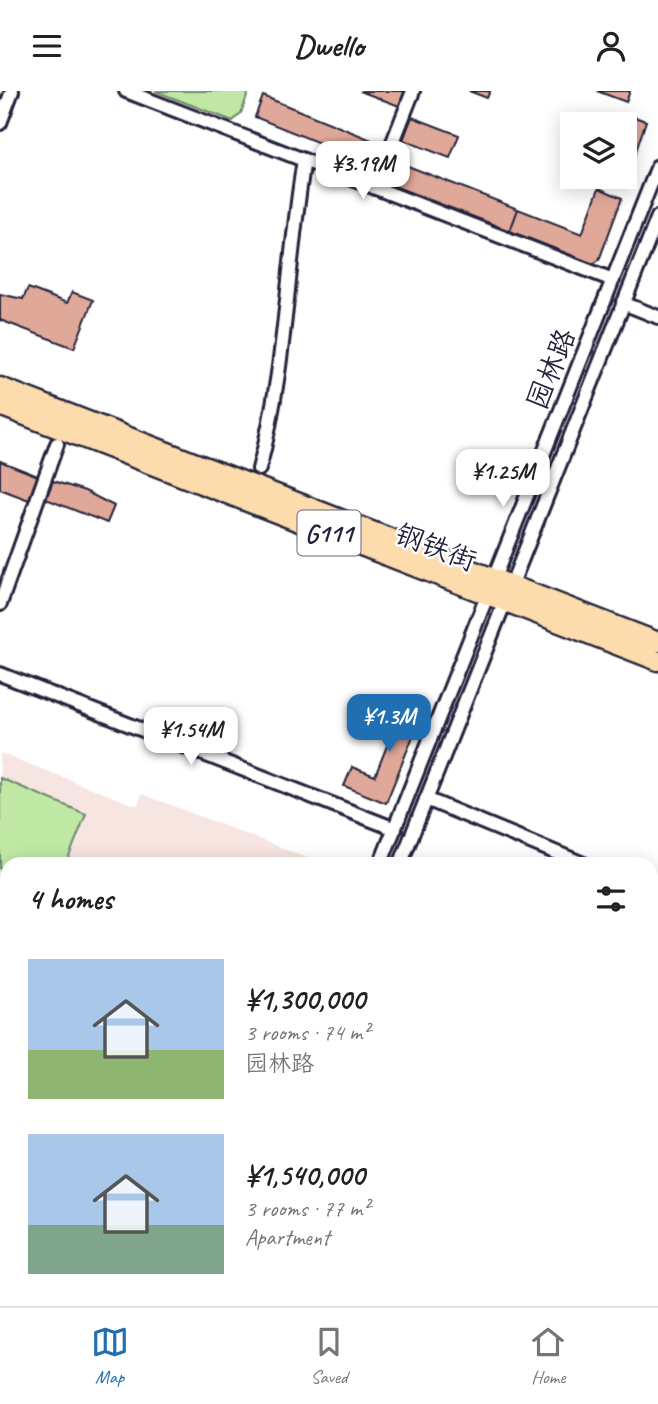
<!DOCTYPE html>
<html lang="en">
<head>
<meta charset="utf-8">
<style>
	:root { --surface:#fff; --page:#f2f2f2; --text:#222; --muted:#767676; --line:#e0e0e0; --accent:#1f6fb2 }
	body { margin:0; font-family:Caveat,"LXGW WenKai TC",sans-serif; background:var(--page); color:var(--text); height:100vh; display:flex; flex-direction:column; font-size:26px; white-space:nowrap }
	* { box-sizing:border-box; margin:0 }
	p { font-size:23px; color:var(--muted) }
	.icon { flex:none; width:38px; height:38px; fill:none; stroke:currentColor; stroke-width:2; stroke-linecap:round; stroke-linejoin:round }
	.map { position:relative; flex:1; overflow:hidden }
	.sheet { position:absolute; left:0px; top:766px; width:658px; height:450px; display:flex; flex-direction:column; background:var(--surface); border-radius:21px 21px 0 0; box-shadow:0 4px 18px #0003 }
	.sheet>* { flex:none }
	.buttons { position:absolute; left:560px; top:21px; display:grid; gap:14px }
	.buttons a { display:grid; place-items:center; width:77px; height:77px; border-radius:0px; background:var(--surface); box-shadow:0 4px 18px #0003; font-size:35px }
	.price { position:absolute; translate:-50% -60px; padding:0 16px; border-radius:14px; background:#fff; color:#222; font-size:23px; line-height:46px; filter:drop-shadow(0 2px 4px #0008) }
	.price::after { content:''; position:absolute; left:50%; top:42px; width:21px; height:16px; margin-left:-10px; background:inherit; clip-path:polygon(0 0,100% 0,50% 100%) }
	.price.active { background:var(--accent); color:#fff }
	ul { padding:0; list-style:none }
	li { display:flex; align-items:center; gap:21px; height:175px; padding:0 28px }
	li span { display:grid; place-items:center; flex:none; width:196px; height:140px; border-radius:0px; color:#555 }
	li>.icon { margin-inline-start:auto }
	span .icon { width:84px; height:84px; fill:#fffc; stroke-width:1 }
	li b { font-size:30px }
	h2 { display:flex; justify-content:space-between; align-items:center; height:84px; padding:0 28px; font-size:30px }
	header { display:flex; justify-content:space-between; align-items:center; height:91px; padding:0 28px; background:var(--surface); font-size:32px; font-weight:800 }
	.menu { display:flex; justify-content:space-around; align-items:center; height:98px; border-top:2px solid var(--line); background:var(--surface); font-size:19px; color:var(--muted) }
	.menu a { display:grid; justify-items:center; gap:4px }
	.menu .active { color:var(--accent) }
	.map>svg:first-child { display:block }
</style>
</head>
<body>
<header><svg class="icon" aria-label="menu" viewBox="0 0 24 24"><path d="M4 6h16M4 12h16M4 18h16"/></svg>Dwello<svg class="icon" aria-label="person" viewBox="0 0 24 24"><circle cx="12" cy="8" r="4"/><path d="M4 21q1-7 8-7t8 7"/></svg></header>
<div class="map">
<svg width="658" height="1215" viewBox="0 0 658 1215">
	<rect width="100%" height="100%" fill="#fff"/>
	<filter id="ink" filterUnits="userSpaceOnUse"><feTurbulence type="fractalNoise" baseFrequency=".0143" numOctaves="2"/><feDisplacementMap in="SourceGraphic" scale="14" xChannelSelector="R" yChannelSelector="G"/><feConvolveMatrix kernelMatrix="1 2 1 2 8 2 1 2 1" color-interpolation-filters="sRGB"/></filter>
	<g filter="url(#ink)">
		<!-- built -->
		<path fill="#f6e5e0" d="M 0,662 L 137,715 L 142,703 L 323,773 L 7,774 L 7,874 L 0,872 Z
			M 651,1121 L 658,1124 L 656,1208 L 651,1206 Z"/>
		<!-- green -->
		<path fill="#bfe8a4" stroke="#708570" stroke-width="2" d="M 155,0 L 249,0 L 241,22 L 233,30 Z
			M 0,687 L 86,723 L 66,773 L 7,774 L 7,798 L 0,795 Z"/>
		<!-- building -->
		<path fill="#e0a899" stroke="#22223b" stroke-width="2" d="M 360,0 L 405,0 L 399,15 Z
			M 469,0 L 490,0 L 487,7 Z
			M 597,0 L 630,0 L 626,11 Z
			M 263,5 L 384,54 L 376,75 L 255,26 Z
			M 625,23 L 646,30 L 624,96 L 603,89 L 604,86 L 625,86 L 625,33 L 622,33 Z
			M 412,26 L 459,44 L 450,67 L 403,49 Z
			M 395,70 L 518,118 L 510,140 L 386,92 Z
			M 599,97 L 622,107 L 599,169 L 593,173 L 510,140 L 518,118 L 582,143 Z
			M 28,197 L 67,212 L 72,201 L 93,209 L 74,257 L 0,229 L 0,203 L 23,208 Z
			M 0,370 L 43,387 L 34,411 L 0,398 Z
			M 53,390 L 85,400 L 114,415 L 107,432 L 46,408 Z
			M 397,608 L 424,618 L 386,712 L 344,695 L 352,676 L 375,685 L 392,642 L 384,639 Z"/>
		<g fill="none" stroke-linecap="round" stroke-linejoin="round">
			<defs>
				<path id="minor" d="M 126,0 L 613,189
					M 0,32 L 12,0
					M 375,97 L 413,0
					M 623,212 L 658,226
					M 259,378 C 286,278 287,172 304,69
					M 0,513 L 57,353
					M 0,583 L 395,738
					M 426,708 L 586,774
					M 380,774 L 658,75
					M 400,774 L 658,126
					M 651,800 L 658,803
					M 0,928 L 7,931
					M 651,1111 L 658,1113
					M 207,1215 L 209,1209
					M 227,1215 L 230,1209
					M 477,1215 L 478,1209"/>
				<path id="highway" d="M 0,296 L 658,551
					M 0,315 L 658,570"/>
			</defs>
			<!-- minor casing -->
			<use href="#minor" stroke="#22223b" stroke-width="18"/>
			<!-- highway casing -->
			<use href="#highway" stroke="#22223b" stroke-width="23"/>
			<!-- minor -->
			<use href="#minor" stroke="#fff" stroke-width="12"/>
			<!-- highway -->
			<use href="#highway" stroke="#fcdcac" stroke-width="18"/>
		</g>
	</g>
	<g text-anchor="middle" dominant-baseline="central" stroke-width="5" stroke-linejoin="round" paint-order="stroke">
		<!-- shield labels -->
		<rect fill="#fff" stroke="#646476" stroke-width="2" x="297.5" y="419.5" width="63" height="45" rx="5"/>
		<g font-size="26" font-weight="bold" fill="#22223b">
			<text x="329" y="442">G111</text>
		</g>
		<!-- street labels -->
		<g font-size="28" fill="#22223b" stroke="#fff">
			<text transform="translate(551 278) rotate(-68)">园林路</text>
			<text transform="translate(436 456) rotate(21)">钢铁街</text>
		</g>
	</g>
</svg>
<div class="buttons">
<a><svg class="icon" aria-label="layers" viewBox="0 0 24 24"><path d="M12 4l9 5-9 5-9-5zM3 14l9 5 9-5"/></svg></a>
</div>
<b class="price" style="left:363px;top:110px">¥3.19M</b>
<b class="price" style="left:503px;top:418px">¥1.25M</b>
<b class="price active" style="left:389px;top:663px">¥1.3M</b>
<b class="price" style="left:191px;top:676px">¥1.54M</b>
<section class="sheet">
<h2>4 homes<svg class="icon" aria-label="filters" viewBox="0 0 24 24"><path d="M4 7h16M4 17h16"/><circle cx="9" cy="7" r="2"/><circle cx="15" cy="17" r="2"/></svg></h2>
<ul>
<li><span style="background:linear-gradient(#a9c7e8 65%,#8fb573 0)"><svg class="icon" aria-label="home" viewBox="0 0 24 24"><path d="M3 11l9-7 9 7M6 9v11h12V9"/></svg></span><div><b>¥1,300,000</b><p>3 rooms · 74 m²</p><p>园林路</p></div></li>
<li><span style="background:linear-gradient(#a9c7e8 65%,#7fa58c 0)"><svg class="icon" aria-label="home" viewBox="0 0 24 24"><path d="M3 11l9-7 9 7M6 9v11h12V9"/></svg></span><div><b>¥1,540,000</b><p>3 rooms · 77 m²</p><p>Apartment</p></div></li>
</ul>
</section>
</div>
<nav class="menu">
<a class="active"><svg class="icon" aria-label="map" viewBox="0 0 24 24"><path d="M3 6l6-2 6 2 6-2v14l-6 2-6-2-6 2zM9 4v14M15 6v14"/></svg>Map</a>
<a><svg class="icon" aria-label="saved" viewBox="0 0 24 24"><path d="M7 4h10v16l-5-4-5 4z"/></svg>Saved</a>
<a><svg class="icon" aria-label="home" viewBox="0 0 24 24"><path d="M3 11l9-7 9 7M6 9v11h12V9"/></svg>Home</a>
</nav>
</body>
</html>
